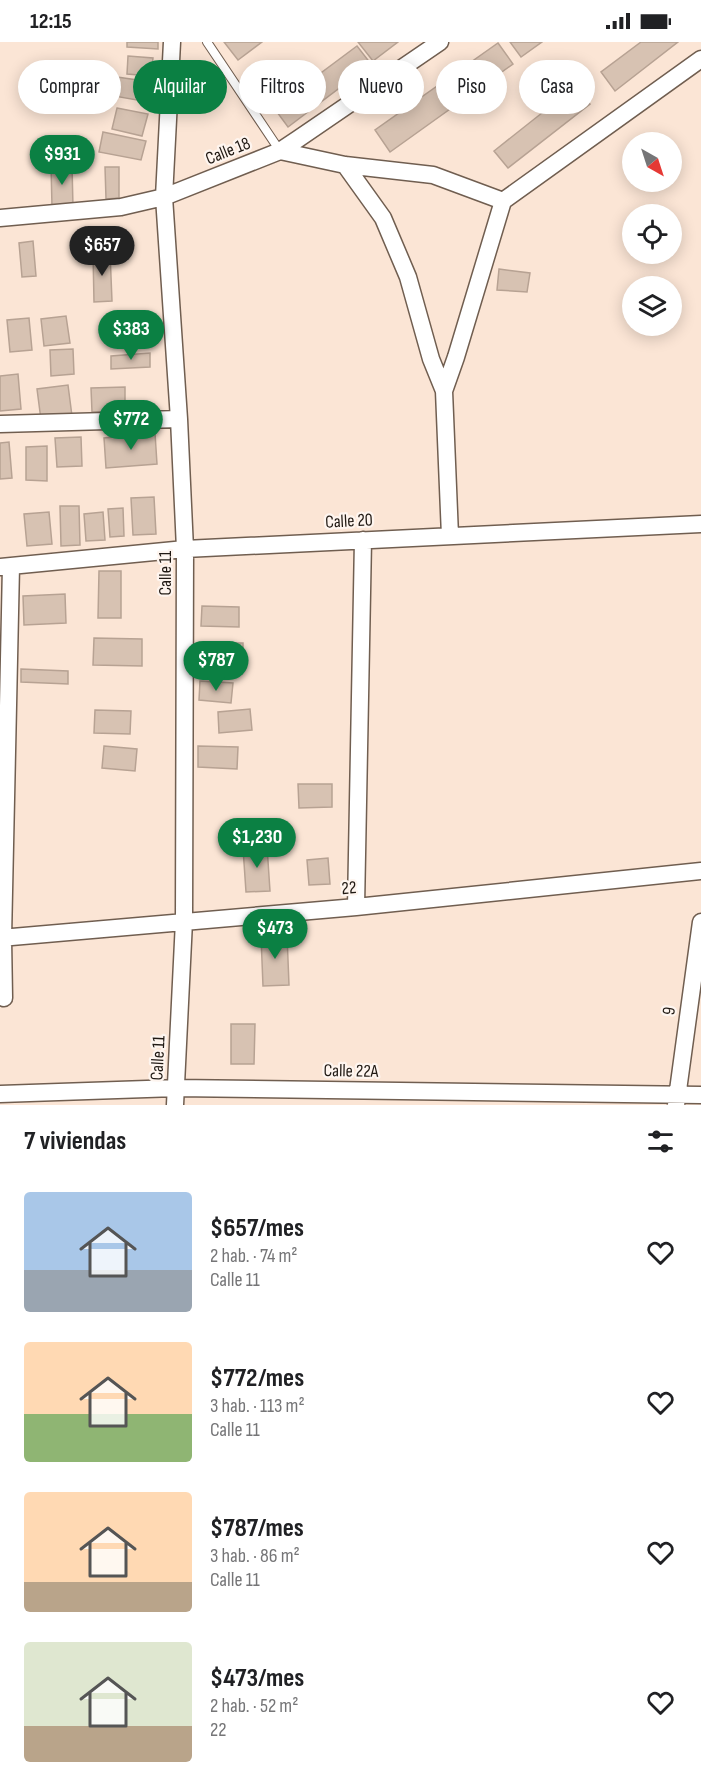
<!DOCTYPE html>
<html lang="es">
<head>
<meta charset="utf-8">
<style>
	:root { --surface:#fff; --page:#f2f2f2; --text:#202124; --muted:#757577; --accent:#0b8043 }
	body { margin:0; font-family:"Sofia Sans Condensed",sans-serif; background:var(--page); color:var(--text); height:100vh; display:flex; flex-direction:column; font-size:22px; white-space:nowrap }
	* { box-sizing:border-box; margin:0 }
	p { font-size:20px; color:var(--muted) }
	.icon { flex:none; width:33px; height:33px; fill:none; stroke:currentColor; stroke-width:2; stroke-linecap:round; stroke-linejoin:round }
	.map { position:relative; height:1063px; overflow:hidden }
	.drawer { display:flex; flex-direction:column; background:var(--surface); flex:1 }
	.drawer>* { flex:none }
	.top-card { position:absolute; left:18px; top:18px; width:666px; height:54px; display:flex; gap:12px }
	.needle { width:39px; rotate:141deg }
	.tools { position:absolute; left:622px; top:90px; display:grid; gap:12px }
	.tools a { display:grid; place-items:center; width:60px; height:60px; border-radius:50%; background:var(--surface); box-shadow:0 3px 15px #0003; font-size:30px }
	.price { position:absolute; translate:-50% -51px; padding:0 14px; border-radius:21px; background:var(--accent); color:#fff; font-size:20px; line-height:39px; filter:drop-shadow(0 2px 3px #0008) }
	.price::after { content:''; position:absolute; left:50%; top:36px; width:18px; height:14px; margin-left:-9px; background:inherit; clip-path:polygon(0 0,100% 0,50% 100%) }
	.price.current { background:#222; color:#fff }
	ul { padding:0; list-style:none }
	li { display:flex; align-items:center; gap:18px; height:150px; padding:0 24px }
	li span { display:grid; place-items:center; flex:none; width:168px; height:120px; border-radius:6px; color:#555 }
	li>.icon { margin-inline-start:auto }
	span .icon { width:72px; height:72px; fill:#fffc; stroke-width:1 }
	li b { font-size:26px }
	h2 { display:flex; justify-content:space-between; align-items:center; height:72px; padding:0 24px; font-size:26px }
	.chip { padding:0 21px; border-radius:27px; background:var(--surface); box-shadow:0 3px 15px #0003; font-size:21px; line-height:54px }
	.chip.current { background:var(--accent); color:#fff }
	.status { display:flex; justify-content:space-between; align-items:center; height:42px; padding:0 30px; background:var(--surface); direction:ltr }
	.status svg { height:16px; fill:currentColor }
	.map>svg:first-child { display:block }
</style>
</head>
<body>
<div class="status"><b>12:15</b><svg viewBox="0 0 49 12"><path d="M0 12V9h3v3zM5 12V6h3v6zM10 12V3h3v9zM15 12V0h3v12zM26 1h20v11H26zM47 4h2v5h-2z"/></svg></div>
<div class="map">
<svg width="701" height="1063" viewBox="0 0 701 1063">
	<rect width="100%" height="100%" fill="#fbe5d5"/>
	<!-- building -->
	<path fill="#d7c2b2" stroke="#b7a293" stroke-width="1.5" d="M 127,0 L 158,0 L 158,7 L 127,5 Z
		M 224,0 L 262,0 L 238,18 Z
		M 358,0 L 398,0 L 373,19 Z
		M 510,0 L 542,0 L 521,15 Z
		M 641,0 L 678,0 L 615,49 L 601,30 Z
		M 498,1 L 513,22 L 390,110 L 375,88 Z
		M 357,4 L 371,22 L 288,85 L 274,66 Z
		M 128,14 L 153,16 L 151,34 L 127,32 Z
		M 117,35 L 151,40 L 148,60 L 114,54 Z
		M 576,44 L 590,62 L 508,126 L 494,109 Z
		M 117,66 L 148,72 L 142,94 L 112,87 Z
		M 103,90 L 146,99 L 141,118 L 99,110 Z
		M 51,123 L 72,123 L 73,165 L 52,165 Z
		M 105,125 L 119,125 L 119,156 L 106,157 Z
		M 33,199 L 36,234 L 22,235 L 19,201 Z
		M 110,210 L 112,259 L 94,260 L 93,211 Z
		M 499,227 L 530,231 L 527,250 L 497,248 Z
		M 66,274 L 70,301 L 44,304 L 41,277 Z
		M 29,276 L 32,308 L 10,310 L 7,278 Z
		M 73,307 L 74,332 L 51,334 L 50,308 Z
		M 150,311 L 150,325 L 111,327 L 111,314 Z
		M 18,332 L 21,367 L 0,369 L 0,334 Z
		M 68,343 L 72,374 L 41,378 L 37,347 Z
		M 125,345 L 125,369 L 92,370 L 91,346 Z
		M 155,391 L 157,422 L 106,426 L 104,396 Z
		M 81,395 L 82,424 L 57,425 L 55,396 Z
		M 9,400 L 12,436 L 0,437 L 0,401 Z
		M 47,404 L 47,439 L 26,438 L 26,405 Z
		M 154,455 L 156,492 L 133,493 L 131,456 Z
		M 60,464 L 79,464 L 80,503 L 61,504 Z
		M 123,466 L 124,494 L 110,495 L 108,467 Z
		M 49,470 L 52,502 L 27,504 L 24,472 Z
		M 103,470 L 105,498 L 86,499 L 84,472 Z
		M 99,529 L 121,529 L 121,576 L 98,576 Z
		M 65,552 L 66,581 L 24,583 L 23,554 Z
		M 202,564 L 239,565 L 239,585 L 201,584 Z
		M 94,596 L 142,597 L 142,624 L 93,623 Z
		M 202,601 L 243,601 L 243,621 L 202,622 Z
		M 21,627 L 68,629 L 68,642 L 21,640 Z
		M 200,639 L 233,641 L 231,661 L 199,658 Z
		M 250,667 L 252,688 L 219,691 L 218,670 Z
		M 95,668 L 131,669 L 130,692 L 94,691 Z
		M 104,704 L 137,707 L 135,729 L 102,726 Z
		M 198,704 L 238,705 L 237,727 L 198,725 Z
		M 298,742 L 332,742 L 332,765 L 299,766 Z
		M 267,804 L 270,849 L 246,850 L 243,806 Z
		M 328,816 L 330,842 L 309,843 L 307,818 Z
		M 287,893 L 289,943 L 263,944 L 261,894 Z
		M 231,982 L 255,982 L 254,1022 L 231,1022 Z"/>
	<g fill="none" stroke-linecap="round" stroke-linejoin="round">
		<defs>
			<path id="lane" d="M 207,0 L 280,109"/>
			<path id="street" d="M 172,0 L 164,155 L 179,377 L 185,507 L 184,879 L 175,1063
				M 280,109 L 345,123 L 433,133 L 503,159
				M 345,123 L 383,176 L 408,235 L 431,317 L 444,349 L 450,494
				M 0,176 L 121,165 L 164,155 L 280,109 L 298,97 L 440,0
				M 444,349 L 456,315 L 503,159 L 701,17
				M 0,382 L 179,377
				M 0,525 L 185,507 L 701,482
				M 356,865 L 363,498
				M 0,896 L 356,865 L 701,829
				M 4,956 L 3,896 L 11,524
				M 0,1052 L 176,1046 L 701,1053
				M 676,1063 L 701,880"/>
		</defs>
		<!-- lane casing -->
		<use href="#lane" stroke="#705e50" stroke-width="10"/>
		<!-- street casing -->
		<use href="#street" stroke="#705e50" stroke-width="19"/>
		<!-- lane -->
		<use href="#lane" stroke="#fff" stroke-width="8"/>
		<!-- street -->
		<use href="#street" stroke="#fff" stroke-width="16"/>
	</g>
	<g text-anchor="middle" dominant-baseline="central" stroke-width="4.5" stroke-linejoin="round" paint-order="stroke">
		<!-- street labels -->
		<g font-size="18" fill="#201913" stroke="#fef5ef">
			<text transform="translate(228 109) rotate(-22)">Calle 18</text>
			<text transform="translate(349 479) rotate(-3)">Calle 20</text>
			<text transform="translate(165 531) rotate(-90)">Calle 11</text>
			<text transform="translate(349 846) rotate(-5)">22</text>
			<text transform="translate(669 969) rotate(-82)">9</text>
			<text transform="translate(158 1016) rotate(-87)">Calle 11</text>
			<text transform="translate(351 1029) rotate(1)">Calle 22A</text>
		</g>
	</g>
</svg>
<div class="tools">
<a><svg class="needle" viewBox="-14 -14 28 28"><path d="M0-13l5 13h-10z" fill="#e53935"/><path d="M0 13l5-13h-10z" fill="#757577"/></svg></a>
<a><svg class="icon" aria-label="locate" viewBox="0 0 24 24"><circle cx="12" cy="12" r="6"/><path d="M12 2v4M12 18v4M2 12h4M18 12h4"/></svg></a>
<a><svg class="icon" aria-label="layers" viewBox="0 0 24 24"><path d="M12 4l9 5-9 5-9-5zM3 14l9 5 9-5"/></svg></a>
</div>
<b class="price" style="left:62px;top:144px">$931</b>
<b class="price current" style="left:102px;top:235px">$657</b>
<b class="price" style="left:131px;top:319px">$383</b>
<b class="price" style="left:131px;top:409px">$772</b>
<b class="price" style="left:216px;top:650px">$787</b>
<b class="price" style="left:257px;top:827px">$1,230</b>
<b class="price" style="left:275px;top:918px">$473</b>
<div class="top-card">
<a class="chip">Comprar</a>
<a class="chip current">Alquilar</a>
<a class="chip">Filtros</a>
<a class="chip">Nuevo</a>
<a class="chip">Piso</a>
<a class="chip">Casa</a>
</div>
</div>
<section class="drawer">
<h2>7 viviendas<svg class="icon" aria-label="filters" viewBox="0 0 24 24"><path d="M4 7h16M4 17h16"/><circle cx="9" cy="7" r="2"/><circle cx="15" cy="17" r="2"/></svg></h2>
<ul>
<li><span style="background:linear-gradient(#a9c7e8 65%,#9aa5b1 0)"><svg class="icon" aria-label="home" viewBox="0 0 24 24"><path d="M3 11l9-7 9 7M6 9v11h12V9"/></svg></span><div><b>$657/mes</b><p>2 hab. · 74 m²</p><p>Calle 11</p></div><svg class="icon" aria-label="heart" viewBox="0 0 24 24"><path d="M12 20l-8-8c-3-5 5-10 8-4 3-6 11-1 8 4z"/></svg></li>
<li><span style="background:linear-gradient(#ffd9b3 60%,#8fb573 0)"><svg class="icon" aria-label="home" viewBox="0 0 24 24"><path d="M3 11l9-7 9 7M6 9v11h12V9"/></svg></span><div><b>$772/mes</b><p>3 hab. · 113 m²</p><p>Calle 11</p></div><svg class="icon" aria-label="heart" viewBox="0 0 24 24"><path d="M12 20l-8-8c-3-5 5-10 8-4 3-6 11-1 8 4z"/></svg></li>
<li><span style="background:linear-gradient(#ffd9b3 75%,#b9a48a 0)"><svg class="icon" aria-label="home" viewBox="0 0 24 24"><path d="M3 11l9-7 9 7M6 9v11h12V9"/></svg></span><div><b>$787/mes</b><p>3 hab. · 86 m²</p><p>Calle 11</p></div><svg class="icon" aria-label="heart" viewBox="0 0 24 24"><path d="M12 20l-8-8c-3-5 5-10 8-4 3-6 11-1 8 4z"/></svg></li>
<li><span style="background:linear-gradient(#dfe7d0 70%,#b9a48a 0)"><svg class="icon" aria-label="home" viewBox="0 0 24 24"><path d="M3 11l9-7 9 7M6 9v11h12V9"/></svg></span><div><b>$473/mes</b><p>2 hab. · 52 m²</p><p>22</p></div><svg class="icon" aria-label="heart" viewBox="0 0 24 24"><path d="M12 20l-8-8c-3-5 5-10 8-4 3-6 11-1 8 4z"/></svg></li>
</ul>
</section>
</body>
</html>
